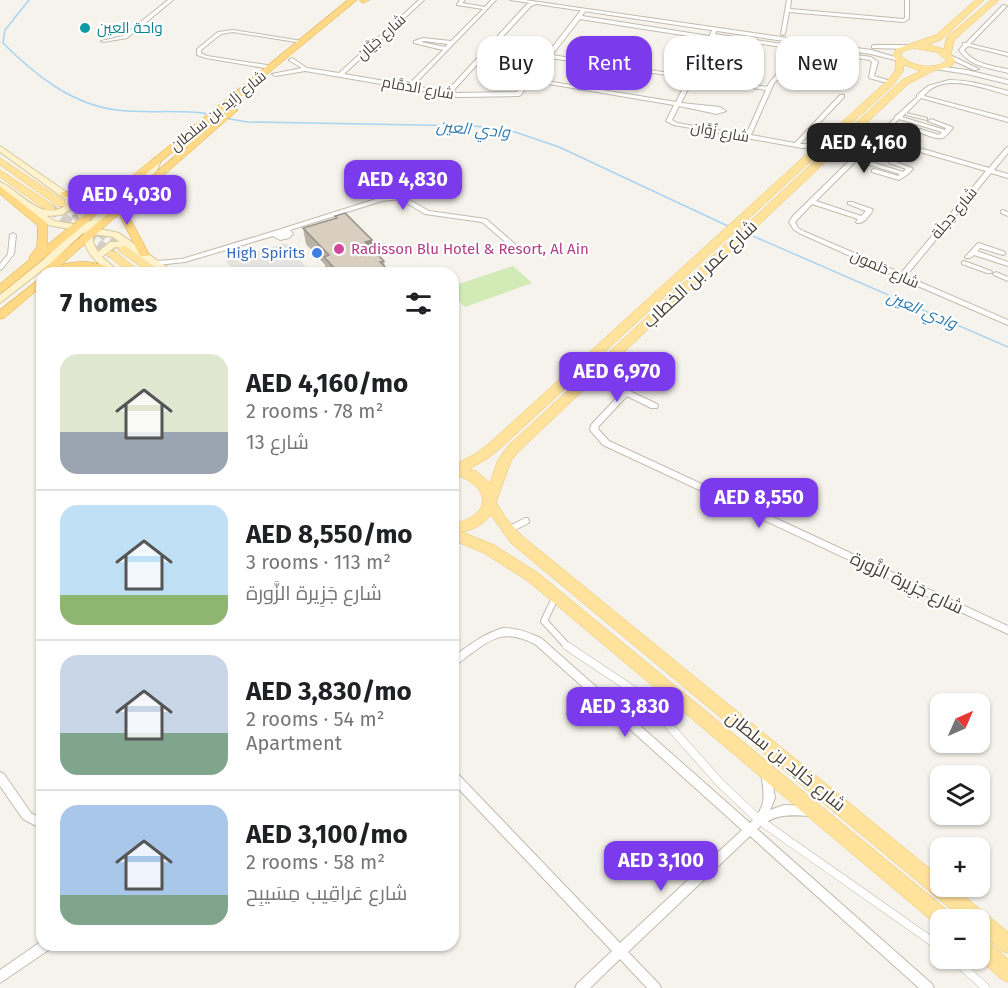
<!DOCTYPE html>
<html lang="en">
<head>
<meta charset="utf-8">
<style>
	:root { --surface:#fff; --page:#f6f6f6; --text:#202124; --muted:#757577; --line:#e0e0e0; --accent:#7c3aed }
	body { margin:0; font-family:"Fira Sans",Cairo,sans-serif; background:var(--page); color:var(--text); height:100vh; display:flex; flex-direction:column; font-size:22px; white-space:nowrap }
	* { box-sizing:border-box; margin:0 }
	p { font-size:20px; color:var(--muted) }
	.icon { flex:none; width:33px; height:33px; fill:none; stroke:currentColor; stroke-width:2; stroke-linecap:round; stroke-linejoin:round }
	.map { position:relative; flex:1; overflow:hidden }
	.sheet { position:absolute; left:36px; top:267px; width:423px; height:684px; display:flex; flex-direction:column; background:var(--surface); border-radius:18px; box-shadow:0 2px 4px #0004 }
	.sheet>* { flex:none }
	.hud { position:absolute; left:477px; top:36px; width:441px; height:54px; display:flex; gap:12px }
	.needle { width:39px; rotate:45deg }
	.controls { position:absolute; left:930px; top:693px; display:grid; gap:12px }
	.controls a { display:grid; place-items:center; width:60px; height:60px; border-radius:12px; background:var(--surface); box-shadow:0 2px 4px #0004; font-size:30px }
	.price { position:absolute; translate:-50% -51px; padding:0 14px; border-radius:12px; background:var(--accent); color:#fff; font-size:20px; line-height:39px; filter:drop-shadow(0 2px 3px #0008) }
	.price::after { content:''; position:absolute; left:50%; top:36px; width:18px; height:14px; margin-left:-9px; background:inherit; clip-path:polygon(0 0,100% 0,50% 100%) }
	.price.current { background:#222; color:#fff }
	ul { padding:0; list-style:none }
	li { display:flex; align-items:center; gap:18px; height:150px; padding:0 24px }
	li+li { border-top:2px solid var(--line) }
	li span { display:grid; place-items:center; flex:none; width:168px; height:120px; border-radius:18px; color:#555 }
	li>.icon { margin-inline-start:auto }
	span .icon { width:72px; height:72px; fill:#fffc; stroke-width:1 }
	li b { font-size:26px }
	h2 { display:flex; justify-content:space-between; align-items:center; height:72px; padding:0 24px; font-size:26px }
	.pill { padding:0 21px; border-radius:18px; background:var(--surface); box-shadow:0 2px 4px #0004; font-size:21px; line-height:54px }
	.pill.current { background:var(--accent); color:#fff }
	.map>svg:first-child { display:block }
</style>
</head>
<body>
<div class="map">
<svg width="1008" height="988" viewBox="0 0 1008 988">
	<rect width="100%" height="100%" fill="#f6f3ec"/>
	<!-- green -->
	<path fill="#d2eab5" d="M 513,266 L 532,283 L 465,307 L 453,295 L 453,286 Z"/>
	<!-- parking -->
	<path fill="#e5e3e0" d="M 286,243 L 311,273 L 235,273 L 226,261 Z"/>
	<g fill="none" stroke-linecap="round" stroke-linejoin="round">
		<!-- stream -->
		<path stroke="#a9d4f2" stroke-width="1.5" d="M 29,0 L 5,30 L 3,43 C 34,74 72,105 117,110 C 147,114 178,109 209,114
			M 214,116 L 247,122 L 475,126 L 515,132 L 559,147 L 730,227
			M 746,233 L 1008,347"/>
		<!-- primary-tunnel -->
		<path stroke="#d4d0c8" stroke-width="10" stroke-dasharray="10 5" stroke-linecap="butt" d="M 62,204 L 123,249
			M 50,208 L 112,254"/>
		<defs>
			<path id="pedestrian-far1" d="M 508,530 L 526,521
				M 556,596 L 544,621 L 568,647"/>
			<path id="pedestrian" d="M 567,646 L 636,692 L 657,712 L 720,783 L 759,820 L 940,947
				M 953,958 L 986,988"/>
			<path id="minor" d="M 168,0 L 173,0 L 127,38 L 103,42 L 101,41 L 123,36 Z
				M 419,0 L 424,0 L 344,74 L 408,85 L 443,50 L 414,43 L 414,41 L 423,38 L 451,41 L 483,9 L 457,5 L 457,4 L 460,0 L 465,0 L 462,3 L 485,7 L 491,0 L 496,0 L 413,86 L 447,91 L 527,4 L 536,2 L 536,4 L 531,6 L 452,92 L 458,93 L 517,92 L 582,9 L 584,9 L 586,10 L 582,16 L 709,36 L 713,29 L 715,29 L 717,30 L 715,34 L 871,57 L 878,62 L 874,76 L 894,82 L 891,84 L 869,78 L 872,62 L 870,60 L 714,37 L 694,76 L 767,87 C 771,78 780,73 784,64 L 789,65 L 786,72 L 774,83 L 751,135 L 795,143 L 840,95 L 844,95 L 844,97 L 800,144 L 820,144 L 823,146 L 822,147 L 802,148 L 674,125 L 666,121 L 674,105 L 531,81 L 521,95 L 519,96 L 458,97 L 305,71 L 275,76 L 272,74 L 302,68 L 290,61 L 289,60 L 292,58 L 307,68 L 339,73 ZM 580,19 L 708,39 L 689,76 L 552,55 ZM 424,41 L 448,44 L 445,47 L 421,42 ZM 550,58 L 688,78 L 676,102 L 534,79 ZM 693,79 L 766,90 L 746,135 L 677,123 L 672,120 L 679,106 L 717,114 L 726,111 L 720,107 L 681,103 Z
				M 787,0 L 791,0 L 790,9 L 903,19 L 905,18 L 905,0 L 909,0 L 909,19 L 904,22 L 789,12 L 785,34 L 783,35 L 781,34 Z
				M 1003,5 L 1007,6 L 970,44 L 1008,53 L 1008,56 L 968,46 L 964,50 C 974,64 992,66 1008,69 L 1008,73 C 990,68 970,67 959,50 L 963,45 L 963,43 L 966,43 Z
				M 233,30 L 302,41 L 304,42 L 302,43 L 233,32 L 221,34 L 201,50 L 201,53 L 207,56 L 273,66 L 273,68 L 271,69 L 206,58 L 197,55 L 197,49 L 218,32 Z
				M 949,80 C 970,80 988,86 1008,91 L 1008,95 C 987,89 951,75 931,89 C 928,91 926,93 924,96 L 1008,118 L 1008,122 L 921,98 L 906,113 L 927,118 L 927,120 L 906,115 L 906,113 L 902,117 L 945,130 L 946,128 L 928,121 L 931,119 L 952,127 L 953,128 C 950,131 946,137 942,138 C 937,140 921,133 917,131 L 920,129 L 939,135 L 942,132 L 899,119 L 881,137 L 989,168 L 1006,148 L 1008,147 L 1008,153 L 994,170 L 1008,174 L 1008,178 L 991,173 L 906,276 L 1008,320 L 1008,325 L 899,278 L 799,233 L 794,230 L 789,222 L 793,216 L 851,159 L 828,152 L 828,150 L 854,157 L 895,118 L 895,116 L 897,115 L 917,97 L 917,95 L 928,86 ZM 878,140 L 986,171 L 901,273 L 803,231 L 798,228 L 795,222 L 812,204 L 858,219 L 856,222 L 857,223 C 864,224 869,216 873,210 L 872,209 L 852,202 L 848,202 L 848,204 L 866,211 L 861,216 L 816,201 L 856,161 L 900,174 L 898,176 L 874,169 L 872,170 L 872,172 L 899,180 L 907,175 L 913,169 L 912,168 L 893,161 L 889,161 L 889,163 L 906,169 L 903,172 L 859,158 Z
				M 401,195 L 429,211 L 486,219 L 515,244 L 517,248 L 512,255 L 508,255 L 507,254 L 511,248 L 510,246 L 482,222 L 425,214 L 400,199 L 382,201 L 290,230 L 293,234 L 289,238 L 280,240 L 273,236 L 185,262 L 157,265 L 154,263 L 157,261 L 182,259 L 278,230 L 379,198 Z
				M 1003,210 L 1008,212 L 1008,216 L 1001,213 L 1001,211 Z
				M 13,233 L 16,235 L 14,254 L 2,269 L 0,270 L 0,264 L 8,254 L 10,235 Z
				M 979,243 L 1005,252 L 1005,254 L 1003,255 L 980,248 L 977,251 L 1008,262 L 1008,266 L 974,255 L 970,258 L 966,258 L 965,257 L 977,244 Z
				M 964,261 L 991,271 L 992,272 L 991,273 L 987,273 L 962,264 L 962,262 Z
				M 996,272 L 1008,277 L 1008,281 L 994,275 L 993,274 Z
				M 588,374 L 594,374 L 657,404 L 658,406 L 657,408 L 651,408 L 627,396 L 599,426 L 598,429 L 609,441 L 1008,626 L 1008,634 L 603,445 L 590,430 L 591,425 L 621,393 L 588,378 L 587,376 Z
				M 503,628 C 517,628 528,632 541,638 L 750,823 C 768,805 764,795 761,772 L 762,769 L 766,767 L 770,769 L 775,798 L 770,810 L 784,805 L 811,806 L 815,808 L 816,811 L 815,814 L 811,816 C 789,815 775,813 757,829 L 932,984 L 934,988 L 919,988 L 750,836 L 628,952 L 659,984 L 661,988 L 647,988 L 620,959 L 590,988 L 575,988 L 577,984 L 612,951 L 453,783 L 453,771 L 457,773 L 620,943 L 742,830 L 535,644 C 505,629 494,637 469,655 C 464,659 459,663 453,666 L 453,657 C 469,645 483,634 503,628 Z
				M 0,772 L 4,774 L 31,813 L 42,819 L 42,829 L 23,819 L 0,786 Z
				M 42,941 L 42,945 L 52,945 L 50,949 L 0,983 L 0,970 Z"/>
			<path id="tertiary" d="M 510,0 L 525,0 L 871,50 L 902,59 L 899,61 L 871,54 Z
				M 874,45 L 907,45 L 910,47 L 907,49 L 872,48 L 872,46 Z
				M 948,56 L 952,56 L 979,69 L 974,70 L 948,58 Z
				M 937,66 L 967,70 L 1008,80 L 1008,84 L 967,74 L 935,69 L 935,67 Z"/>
			<path id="secondary" d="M 0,146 L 79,201 L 90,222 C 108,198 141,184 154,158 L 160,158 L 161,160 L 157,171 L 119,202 L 95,228 L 119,233 L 175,273 C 150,273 142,249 115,247 L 102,257 L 121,273 L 110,273 C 96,262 82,250 84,232 L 50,264 L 0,303 L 0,295 L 43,260 L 75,230 L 48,225 L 0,189 L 0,182 C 21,191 40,222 65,206 L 65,199 L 0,152 ZM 74,208 L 81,222 L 79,225 L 54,221 L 47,216 L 61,215 ZM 93,234 L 113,237 L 119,242 L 110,242 L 98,252 L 93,242 Z"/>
			<path id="primary" d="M 976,0 L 984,0 L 942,39 L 928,45 L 944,49 L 947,37 L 991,0 L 999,0 L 954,40 L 951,54 L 955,61 L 952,66 L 933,71 L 908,84 L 518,452 L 511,461 L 496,502 L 505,517 L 521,535 L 940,877 L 940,886 L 952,886 L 1008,932 L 1008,953 L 1001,951 L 980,932 L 980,920 L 964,920 L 511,543 L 491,515 C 483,525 474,529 462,532 L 494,545 L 538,573 L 952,914 L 954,920 L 940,920 L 940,927 L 938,926 L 528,581 L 484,553 L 453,540 L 453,524 C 494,515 491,485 453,474 L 453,466 L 477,453 L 493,440 L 888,80 L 895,71 L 896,60 L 893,56 L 896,49 L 936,35 ZM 913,48 L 937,52 L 947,61 C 933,70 913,67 901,56 L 902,52 ZM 904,65 L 921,71 L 902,80 L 508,446 L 498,460 L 490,483 L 476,471 L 469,469 L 487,459 L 503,446 L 894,84 L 903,71 Z
				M 0,158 L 66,202 L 66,206 L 58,206 L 0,165 Z
				M 0,170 L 54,206 L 54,210 L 46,210 L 0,177 Z
				M 123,246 L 127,247 L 162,273 L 150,273 L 119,251 L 118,249 Z
				M 112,251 L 116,252 L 142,273 L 130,273 L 108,256 L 108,252 Z
				M 980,939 L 987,941 L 1008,959 L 1008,982 L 1001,979 L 978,958 L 980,958 Z"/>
			<path id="trunk" d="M 348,0 L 357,0 L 4,291 L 0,292 L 0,284 L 30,259 L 29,257 L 37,247 L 38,226 L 0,194 L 0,186 L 47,223 L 47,245 L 114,191 L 97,196 L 64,197 L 61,196 L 61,192 L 96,190 L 122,184 Z
				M 360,0 L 369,0 L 363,3 Z
				M 231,108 L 238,110 L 125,209 L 149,254 L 148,256 L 140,256 L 119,214 L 61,265 C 78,260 102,260 116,273 C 104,273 94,268 82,268 C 68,268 56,273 42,273 L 41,275 L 41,271 Z
				M 42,277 L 42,286 L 4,318 L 0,319 L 0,310 Z"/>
		</defs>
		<!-- pedestrian-far1 casing -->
		<use href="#pedestrian-far1" stroke="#c2bbae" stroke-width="8"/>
		<!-- pedestrian casing -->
		<use href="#pedestrian" stroke="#c2bbae" stroke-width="9"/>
		<!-- minor casing -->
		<use href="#minor" stroke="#c2bbae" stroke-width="2"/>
		<!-- tertiary casing -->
		<use href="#tertiary" stroke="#c2bbae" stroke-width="2"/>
		<!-- secondary casing -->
		<use href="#secondary" stroke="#d6c79b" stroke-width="2"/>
		<!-- primary casing -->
		<use href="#primary" stroke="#e6c16a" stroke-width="1"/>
		<!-- trunk casing -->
		<use href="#trunk" stroke="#e0a43c" stroke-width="1"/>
		<!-- pedestrian-far1 -->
		<use href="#pedestrian-far1" stroke="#fff" stroke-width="6"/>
		<!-- pedestrian -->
		<use href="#pedestrian" stroke="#fff" stroke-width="8"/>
		<!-- minor -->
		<use href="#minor" fill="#fff" fill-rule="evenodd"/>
		<!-- tertiary -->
		<use href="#tertiary" fill="#fff" fill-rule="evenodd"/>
		<!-- secondary -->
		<use href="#secondary" fill="#fff3cd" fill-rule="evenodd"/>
		<!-- primary -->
		<use href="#primary" fill="#ffe39c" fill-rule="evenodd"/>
		<!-- trunk -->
		<use href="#trunk" fill="#ffd985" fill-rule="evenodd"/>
	</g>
	<!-- wall -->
	<path fill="#bab2a6" d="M 335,216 L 372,240 L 373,249 L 384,261 L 385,267 L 391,273 L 326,273 L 325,265 L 306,244 L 303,228 L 336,218 Z"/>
	<!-- shaded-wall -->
	<path fill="#979187" d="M 372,240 L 374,255 L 365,242 Z"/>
	<!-- building -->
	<path fill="#d8cfc1" stroke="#979187" stroke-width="1.5" d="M 345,213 L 372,240 L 365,242 L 384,261 L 380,262 L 391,273 L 339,273 L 324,257 L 329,255 L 303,228 L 337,218 L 335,216 Z"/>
	<!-- markers -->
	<circle fill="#0f9aa8" stroke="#fff" stroke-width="2" cx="85" cy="28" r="6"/>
	<circle fill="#d1479c" stroke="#fff" stroke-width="2" cx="339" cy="249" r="6"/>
	<circle fill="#3f7fe0" stroke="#fff" stroke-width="2" cx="317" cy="253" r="6"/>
	<g text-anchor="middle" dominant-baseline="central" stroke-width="4.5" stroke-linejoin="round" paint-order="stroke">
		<!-- far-culture labels -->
		<g font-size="15" fill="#0d838f" stroke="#fff" text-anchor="start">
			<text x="97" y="28">واحة العين</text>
		</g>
		<!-- far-street labels -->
		<g font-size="15" fill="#4b4439" stroke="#fff">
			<text transform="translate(381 37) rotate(-42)">شارع جَيَّان</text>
			<text transform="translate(418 88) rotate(10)">شارع الدَمَّام</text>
			<text transform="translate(218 111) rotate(-39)">شارع زايد بن سلطان</text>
			<text transform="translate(720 132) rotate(10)">شارع زُوَّان</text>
			<text transform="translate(954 213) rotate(-50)">شارع دِجلَة</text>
			<text transform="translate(885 269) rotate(24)">شارع دَلمون</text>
		</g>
		<!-- far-hotel labels -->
		<g font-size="15" fill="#b23c85" stroke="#fff" text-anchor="start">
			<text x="351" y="249">Radisson Blu Hotel &amp; Resort, Al Ain</text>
		</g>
		<!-- far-shop labels -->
		<g font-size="15" fill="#366cbe" stroke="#fff" text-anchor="end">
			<text x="305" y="253">High Spirits</text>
		</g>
		<!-- far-water labels -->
		<g font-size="16" font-style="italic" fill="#2e7ab2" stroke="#fff">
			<text transform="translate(473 129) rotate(5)">وادي العين</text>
			<text transform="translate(922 310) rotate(23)">وادي العين</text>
		</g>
		<!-- street labels -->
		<g font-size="18" fill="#4b4439" stroke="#fff">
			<text transform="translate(700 274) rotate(-43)">شارع عمر بن الخطاب</text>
			<text transform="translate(907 583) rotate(25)">شارع جَزِيرة الزَّورة</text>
			<text transform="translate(786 761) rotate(39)">شارع خالِد بن سلطان</text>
		</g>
	</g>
</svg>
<div class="controls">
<a><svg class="needle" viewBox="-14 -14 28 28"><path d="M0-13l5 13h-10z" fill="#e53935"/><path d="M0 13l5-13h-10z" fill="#757577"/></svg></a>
<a><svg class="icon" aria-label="layers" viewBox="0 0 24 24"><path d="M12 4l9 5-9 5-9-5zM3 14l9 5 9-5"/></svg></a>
<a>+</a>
<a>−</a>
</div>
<b class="price current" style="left:864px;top:174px">AED 4,160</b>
<b class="price" style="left:403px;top:211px">AED 4,830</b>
<b class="price" style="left:127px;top:226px">AED 4,030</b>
<b class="price" style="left:617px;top:403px">AED 6,970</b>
<b class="price" style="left:759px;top:529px">AED 8,550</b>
<b class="price" style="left:625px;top:738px">AED 3,830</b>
<b class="price" style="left:661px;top:892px">AED 3,100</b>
<div class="hud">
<a class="pill">Buy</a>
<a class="pill current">Rent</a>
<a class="pill">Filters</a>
<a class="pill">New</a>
</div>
<section class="sheet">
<h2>7 homes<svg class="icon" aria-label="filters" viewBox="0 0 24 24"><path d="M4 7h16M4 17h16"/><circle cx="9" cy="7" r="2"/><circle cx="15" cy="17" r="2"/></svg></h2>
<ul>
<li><span style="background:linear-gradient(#dfe7d0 65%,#9aa5b1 0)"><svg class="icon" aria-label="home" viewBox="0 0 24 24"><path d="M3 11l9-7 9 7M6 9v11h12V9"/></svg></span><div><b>AED 4,160/mo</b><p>2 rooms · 78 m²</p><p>شارع 13</p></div></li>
<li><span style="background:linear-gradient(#bfe0f5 75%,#8fb573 0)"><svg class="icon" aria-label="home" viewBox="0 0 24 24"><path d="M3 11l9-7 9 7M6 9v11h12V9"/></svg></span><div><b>AED 8,550/mo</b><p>3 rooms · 113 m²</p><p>شارع جَزِيرة الزَّورة</p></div></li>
<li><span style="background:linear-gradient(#c9d6e8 65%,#7fa58c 0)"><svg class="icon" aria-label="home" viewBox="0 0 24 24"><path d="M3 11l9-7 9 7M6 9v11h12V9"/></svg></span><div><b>AED 3,830/mo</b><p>2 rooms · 54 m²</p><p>Apartment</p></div></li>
<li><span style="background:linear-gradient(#a9c7e8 75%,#7fa58c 0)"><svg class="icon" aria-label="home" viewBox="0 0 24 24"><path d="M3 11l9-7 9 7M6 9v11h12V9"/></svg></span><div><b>AED 3,100/mo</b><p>2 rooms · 58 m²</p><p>شارع عَراقِيب مِسَيبِح</p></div></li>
</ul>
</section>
</div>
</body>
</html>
